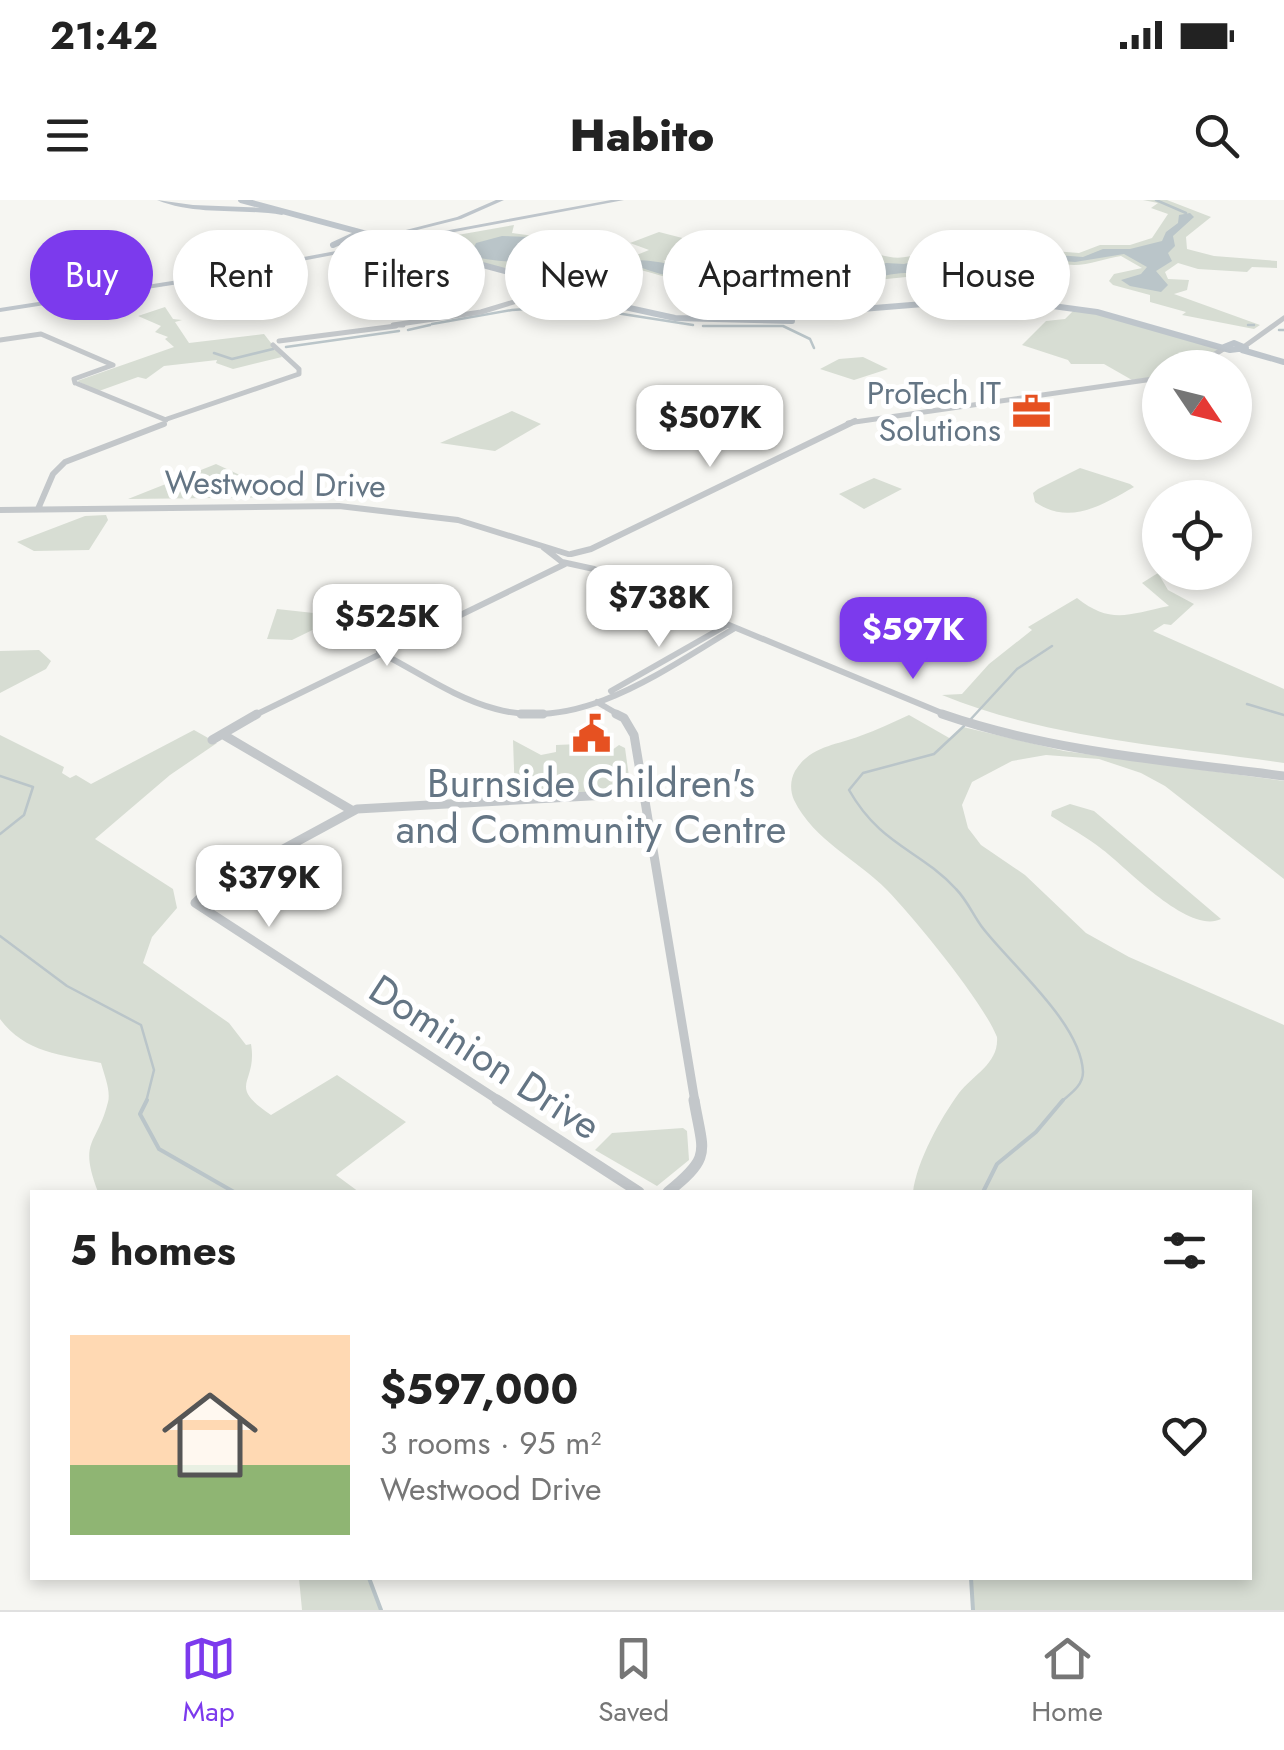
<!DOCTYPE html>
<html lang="en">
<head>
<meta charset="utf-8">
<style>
	:root { --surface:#fff; --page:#f6f6f6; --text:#222; --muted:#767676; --line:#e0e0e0; --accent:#7c3aed }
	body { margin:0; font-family:Jost,sans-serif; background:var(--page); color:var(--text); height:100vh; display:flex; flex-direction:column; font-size:38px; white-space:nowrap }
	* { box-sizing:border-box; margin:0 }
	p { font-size:32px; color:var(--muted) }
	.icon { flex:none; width:55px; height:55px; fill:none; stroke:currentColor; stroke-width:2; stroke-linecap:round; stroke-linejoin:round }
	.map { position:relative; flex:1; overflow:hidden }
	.panel { position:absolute; left:30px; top:990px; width:1222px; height:390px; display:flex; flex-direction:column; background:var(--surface); border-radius:0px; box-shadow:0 5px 15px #0003 }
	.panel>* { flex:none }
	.hud { position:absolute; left:30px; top:30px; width:1225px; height:90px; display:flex; gap:20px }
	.needle { width:65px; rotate:125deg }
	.buttons { position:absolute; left:1142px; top:150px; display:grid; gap:20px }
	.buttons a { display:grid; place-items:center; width:110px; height:110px; border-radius:50%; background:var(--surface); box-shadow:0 5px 15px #0003; font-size:50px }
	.price { position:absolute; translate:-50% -85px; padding:0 22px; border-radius:20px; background:#fff; color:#222; font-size:32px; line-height:65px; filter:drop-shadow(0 2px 5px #0008) }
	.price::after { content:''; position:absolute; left:50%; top:60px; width:30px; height:22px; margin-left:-15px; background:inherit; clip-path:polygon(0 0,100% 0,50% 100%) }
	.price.selected { background:var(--accent); color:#fff }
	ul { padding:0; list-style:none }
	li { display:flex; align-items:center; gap:30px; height:250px; padding:0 40px }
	li span { display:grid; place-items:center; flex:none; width:280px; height:200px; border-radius:0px; color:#555 }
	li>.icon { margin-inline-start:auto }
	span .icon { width:120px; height:120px; fill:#fffc; stroke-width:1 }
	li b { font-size:42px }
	h2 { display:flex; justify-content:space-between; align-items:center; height:120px; padding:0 40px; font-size:42px }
	.tag { padding:0 35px; border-radius:45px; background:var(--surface); box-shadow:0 5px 15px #0003; font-size:35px; line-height:90px }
	.tag.selected { background:var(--accent); color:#fff }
	.status { display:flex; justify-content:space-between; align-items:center; height:70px; padding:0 50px; background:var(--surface); direction:ltr }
	.status svg { height:28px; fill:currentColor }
	header { display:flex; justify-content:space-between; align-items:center; height:130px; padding:0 40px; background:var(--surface); font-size:45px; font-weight:800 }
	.tabs { display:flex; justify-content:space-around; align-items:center; height:140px; border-top:2px solid var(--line); background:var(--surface); font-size:28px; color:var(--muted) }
	.tabs a { display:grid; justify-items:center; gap:5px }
	.tabs .selected { color:var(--accent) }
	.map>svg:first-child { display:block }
</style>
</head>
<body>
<div class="status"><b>21:42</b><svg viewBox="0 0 49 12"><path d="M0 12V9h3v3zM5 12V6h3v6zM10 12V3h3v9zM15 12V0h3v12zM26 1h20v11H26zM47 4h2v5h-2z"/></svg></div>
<header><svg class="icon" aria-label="menu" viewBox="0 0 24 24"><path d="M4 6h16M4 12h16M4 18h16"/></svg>Habito<svg class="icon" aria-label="search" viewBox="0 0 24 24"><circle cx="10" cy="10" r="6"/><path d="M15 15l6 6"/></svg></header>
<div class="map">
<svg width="1284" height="1410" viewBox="0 0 1284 1410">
	<rect width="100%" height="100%" fill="#f6f6f2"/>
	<!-- green -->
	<path fill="#d7ddd3" d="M 1143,0 L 1167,0 L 1211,17 L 1186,37 L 1187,49 L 1214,56 L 1277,61 L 1277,68 L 1252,67 L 1247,72 L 1198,69 L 1178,63 L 1165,72 L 1168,79 L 1189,80 L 1187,90 L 1174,94 L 1260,125 L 1254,129 L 1182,115 L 1186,112 L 1150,102 L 1150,95 L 1113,85 L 1109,81 L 1114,74 L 1142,68 L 1121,56 C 1107,58 1089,65 1074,65 C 1032,63 990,48 947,58 L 940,67 L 943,77 L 975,80 L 974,96 L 952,97 L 916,76 L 877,80 L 874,85 C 836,89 796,94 758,93 C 710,92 659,75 617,63 L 649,50 L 630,43 L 659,32 L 698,42 L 673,52 L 677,55 L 663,61 L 715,75 L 730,69 L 784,78 L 864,66 L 833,46 L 857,43 C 908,76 922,43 968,42 L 972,37 L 1028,49 L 1079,53 L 1100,45 L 1130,45 L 1152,38 L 1168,14 L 1151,8 L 1158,3 Z
		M 514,25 L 512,33 L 549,38 L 564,33 L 591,33 L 610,37 L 594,45 L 630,55 L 611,62 L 588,57 L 531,77 L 412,43 Z
		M 165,107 L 173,119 L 182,120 L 175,122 L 189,143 L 264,134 L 282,157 L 233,169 L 216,163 L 217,160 L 164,166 L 146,179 L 138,177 L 99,191 L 77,181 L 174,147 L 165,139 L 168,137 L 155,132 L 161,126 L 138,116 Z
		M 1076,108 L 1218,147 L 1218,152 L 1187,167 L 1160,168 L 1160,176 L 1132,180 L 1104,164 L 1071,164 L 1068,160 L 1022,145 L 1046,121 L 1065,119 Z
		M 863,157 L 888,169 L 854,180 L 820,169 L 839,159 Z
		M 512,211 L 541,224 L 495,251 L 440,243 Z
		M 216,264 L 270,289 L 291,294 L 287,297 L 128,299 Z
		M 1080,268 L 1130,284 L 1134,287 C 1102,305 1070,326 1035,302 L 1033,293 L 1038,289 Z
		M 874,278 L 902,289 L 864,309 L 839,294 Z
		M 106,315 L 108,320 L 89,350 L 34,351 L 17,342 L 85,316 Z
		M 1158,373 L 1168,390 L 1194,404 L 1171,425 L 1164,424 L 1153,431 L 1284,489 L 1284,563 C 1170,546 1050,539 942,495 L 962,494 L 989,464 L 1032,430 L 1028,427 L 1077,398 C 1111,425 1129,414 1169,406 L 1142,383 Z
		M 277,409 L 341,416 L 292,440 L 267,439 Z
		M 39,450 L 51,461 L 46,469 L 0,493 L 0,451 Z
		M 909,515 L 951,539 L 963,527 L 1064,551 L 1284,581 L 1284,679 L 1165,586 L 1141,573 L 1099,559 L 1046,555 L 1012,561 L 972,582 L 962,605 L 968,628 L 981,645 L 1025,675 L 1086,733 L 1129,757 L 1284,825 L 1284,1410 L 973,1410 L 971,1378 L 1250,1378 L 1250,992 L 913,992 C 917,961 940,919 959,893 C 974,874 999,863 997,837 C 983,802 915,719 887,690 C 857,659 814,641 794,600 C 790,591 790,580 795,571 C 810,546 837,545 860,536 C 877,530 893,522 909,515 Z
		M 194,530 L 217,543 L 170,575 L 95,639 L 173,689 L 177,708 L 152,737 L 143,763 L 229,823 L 246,845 L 251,844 C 258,885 225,884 271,915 L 337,875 L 406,922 L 336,975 L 359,992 L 98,992 C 78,939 97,946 108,902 C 111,891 104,874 101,863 C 62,855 25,853 0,819 L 0,535 L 64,567 L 62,573 L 70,578 L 76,575 L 91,584 Z
		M 513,540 L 541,555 L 556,552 L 556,545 L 579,544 L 580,555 L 608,553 L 619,545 L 625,548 L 631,591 L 515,597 Z
		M 1070,604 L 1094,611 L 1221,719 C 1189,735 1127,668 1103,650 C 1087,637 1068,627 1051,616 L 1052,611 Z
		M 683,928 L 687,931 L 689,960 L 657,986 L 595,950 L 612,933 Z
		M 299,1378 L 369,1378 L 381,1410 L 302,1410 Z"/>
	<!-- water -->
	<path fill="#bac5c9" d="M 1190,13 L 1194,17 L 1173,36 L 1175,46 L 1168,53 L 1172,61 L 1156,71 L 1168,85 L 1161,92 L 1130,86 L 1121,80 L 1141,74 L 1147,67 L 1124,54 L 1075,62 L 965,52 L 944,59 L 938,67 L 940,79 L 969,85 L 957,90 C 940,89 931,74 916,73 C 887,71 861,84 833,87 C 769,92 686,88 627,62 C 652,54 697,74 725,79 C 764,86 848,77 886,63 L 904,64 L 965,48 L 1083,57 L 1103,49 L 1130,49 L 1162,41 L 1166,32 L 1178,23 L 1179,15 Z
		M 502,36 L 530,37 L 547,43 L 549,50 C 525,69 492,60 465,55 L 471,53 L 476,43 Z"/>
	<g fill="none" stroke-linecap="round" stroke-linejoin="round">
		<!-- stream-far1 -->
		<path stroke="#bac5c9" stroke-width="2.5" d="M 1156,0 L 1186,13
			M 432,124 L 512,110 L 571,106 L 693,125
			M 1248,125 L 1254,125
			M 703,126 L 783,126 L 810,139 L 814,148
			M 408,130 L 430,125
			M 1279,130 L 1284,130
			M 286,147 L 399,131
			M 214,153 L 232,159 L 273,149
			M 1247,504 L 1284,515
			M 970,520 L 1017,469 L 1052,446
			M 964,526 L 934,554 L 863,573 L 849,590 C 881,646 919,649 956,689 C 967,700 973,715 982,727 C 1011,765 1081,823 1083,872 C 1083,886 1070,894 1061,902
			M 0,576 L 33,587 L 24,615 L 0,634
			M 0,736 L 67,786 L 141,825 L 154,870 L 146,902"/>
		<!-- stream -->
		<path stroke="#bac5c9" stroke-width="4" d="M 147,900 L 140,914 L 159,949 L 234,992
			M 983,992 L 997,964 L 1036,932 L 1063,900
			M 369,1378 L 381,1410
			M 971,1378 L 973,1410"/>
		<!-- minor-far3 -->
		<path stroke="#c3c7ca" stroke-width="5" d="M 403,125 L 393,125 L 481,112 L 553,90
			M 0,140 L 41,134 L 113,165
			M 279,141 L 396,126
			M 1245,146 L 1284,118
			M 1192,168 L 1225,148
			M 75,183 L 74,179 L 113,165
			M 78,184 L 166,220
			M 167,219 L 299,174 L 299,169 L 273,145
			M 848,223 L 1160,178"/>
		<!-- minor-far2 -->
		<path stroke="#c3c7ca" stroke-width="6" d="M 38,309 L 53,274 L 65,262 L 164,224
			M 0,310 L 339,306 L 458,320 L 568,354
			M 544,348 L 562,362 L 594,369 L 949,516
			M 571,354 L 591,349 L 855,221
			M 379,452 C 417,471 454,498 496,509 C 581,533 665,469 735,428
			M 611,491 L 727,425
			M 597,502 L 621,516
			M 253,516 L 565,364"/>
		<!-- minor-far1 -->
		<path stroke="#c3c7ca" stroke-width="9" d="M 521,514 L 543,514
			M 616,514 L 624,518 L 634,535 L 695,902
			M 942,514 C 1052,552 1169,561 1284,576
			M 222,534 L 353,611
			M 212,540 L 257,514
			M 501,902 L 195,703 L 208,690 L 357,609 L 644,593"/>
		<!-- minor -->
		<path stroke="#c3c7ca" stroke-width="11" d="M 497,900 L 639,992
			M 668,992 C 713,956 703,953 694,900"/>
		<!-- major -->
		<path stroke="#bec5cb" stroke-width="6" d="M 241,0 L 553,84
			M 333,45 L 357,34
			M 555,90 L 562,87 L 544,87 L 547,90 L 675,118 L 792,121
			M 1011,96 L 1029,100 L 1019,103 L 1008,99 Z
			M 1023,102 L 1097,112 L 1230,150 L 1246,148 L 1234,143 L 1224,147
			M 800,114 L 1010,97
			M 1242,150 L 1284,162"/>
		<!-- highway -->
		<path fill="#bec5cb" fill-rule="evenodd" d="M 157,0 L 193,5 L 266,8 L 285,13 L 282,15 C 241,8 196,16 157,0 Z
			M 496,0 L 504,0 L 461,19 L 401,34 L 398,32 L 457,17 Z
			M 611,0 L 624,0 L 185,83 L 0,112 L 0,108 L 185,79 Z"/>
	</g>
	<!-- icons -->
	<defs>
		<symbol id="office-bare" viewBox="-9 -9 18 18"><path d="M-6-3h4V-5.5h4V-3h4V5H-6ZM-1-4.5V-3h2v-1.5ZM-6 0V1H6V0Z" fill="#e65121" stroke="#fff" stroke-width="2.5" paint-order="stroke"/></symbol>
		<symbol id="civic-bare" viewBox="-9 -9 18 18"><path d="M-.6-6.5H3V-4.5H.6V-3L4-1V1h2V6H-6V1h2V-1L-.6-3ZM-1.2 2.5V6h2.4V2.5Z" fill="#e65121" stroke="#fff" stroke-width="2.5" paint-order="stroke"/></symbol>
	</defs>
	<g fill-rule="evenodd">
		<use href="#office-bare" x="1004" y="184" width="55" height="55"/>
		<use href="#civic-bare" x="564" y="506" width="55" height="55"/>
	</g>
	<g text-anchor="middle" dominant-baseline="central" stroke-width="10" stroke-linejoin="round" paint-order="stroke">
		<!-- far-poi labels -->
		<g font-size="32" fill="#647584" stroke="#fff" text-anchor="end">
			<text x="1001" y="193">ProTech IT<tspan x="1001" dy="37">Solutions</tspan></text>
		</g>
		<!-- far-street labels -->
		<g font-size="32" fill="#647584" stroke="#fff">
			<text transform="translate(275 284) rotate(1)">Westwood Drive</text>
		</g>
		<!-- poi labels -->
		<g font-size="40" fill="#647584" stroke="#fff">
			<text x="591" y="583">Burnside Children's<tspan x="591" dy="46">and Community Centre</tspan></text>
		</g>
		<!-- street labels -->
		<g font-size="40" fill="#647584" stroke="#fff">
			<text transform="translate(485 857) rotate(33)">Dominion Drive</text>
		</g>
	</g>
</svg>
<div class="buttons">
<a><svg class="needle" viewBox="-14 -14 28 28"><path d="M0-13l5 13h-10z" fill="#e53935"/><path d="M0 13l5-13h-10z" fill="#767676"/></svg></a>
<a><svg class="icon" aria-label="locate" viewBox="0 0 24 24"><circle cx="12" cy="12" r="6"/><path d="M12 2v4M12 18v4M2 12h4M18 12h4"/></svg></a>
</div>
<b class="price" style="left:710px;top:270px">$507K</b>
<b class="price" style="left:659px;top:450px">$738K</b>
<b class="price" style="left:387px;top:469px">$525K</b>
<b class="price selected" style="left:913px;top:482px">$597K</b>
<b class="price" style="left:269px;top:730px">$379K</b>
<div class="hud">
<a class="tag selected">Buy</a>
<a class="tag">Rent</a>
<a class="tag">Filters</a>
<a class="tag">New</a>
<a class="tag">Apartment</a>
<a class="tag">House</a>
</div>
<section class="panel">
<h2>5 homes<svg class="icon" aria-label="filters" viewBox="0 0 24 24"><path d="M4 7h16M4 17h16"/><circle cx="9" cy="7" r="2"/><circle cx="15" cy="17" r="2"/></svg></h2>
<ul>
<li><span style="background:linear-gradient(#ffd9b3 65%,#8fb573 0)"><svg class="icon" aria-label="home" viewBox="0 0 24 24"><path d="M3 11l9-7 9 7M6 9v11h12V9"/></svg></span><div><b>$597,000</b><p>3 rooms · 95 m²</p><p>Westwood Drive</p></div><svg class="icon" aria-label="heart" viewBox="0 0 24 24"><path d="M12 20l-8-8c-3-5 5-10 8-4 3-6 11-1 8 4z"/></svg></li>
</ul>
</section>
</div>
<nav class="tabs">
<a class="selected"><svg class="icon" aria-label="map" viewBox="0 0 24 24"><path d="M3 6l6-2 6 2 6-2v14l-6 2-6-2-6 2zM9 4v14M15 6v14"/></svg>Map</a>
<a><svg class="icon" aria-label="saved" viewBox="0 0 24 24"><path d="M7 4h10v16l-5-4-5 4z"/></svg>Saved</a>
<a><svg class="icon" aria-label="home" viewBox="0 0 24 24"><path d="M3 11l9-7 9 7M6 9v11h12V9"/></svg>Home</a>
</nav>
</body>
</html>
